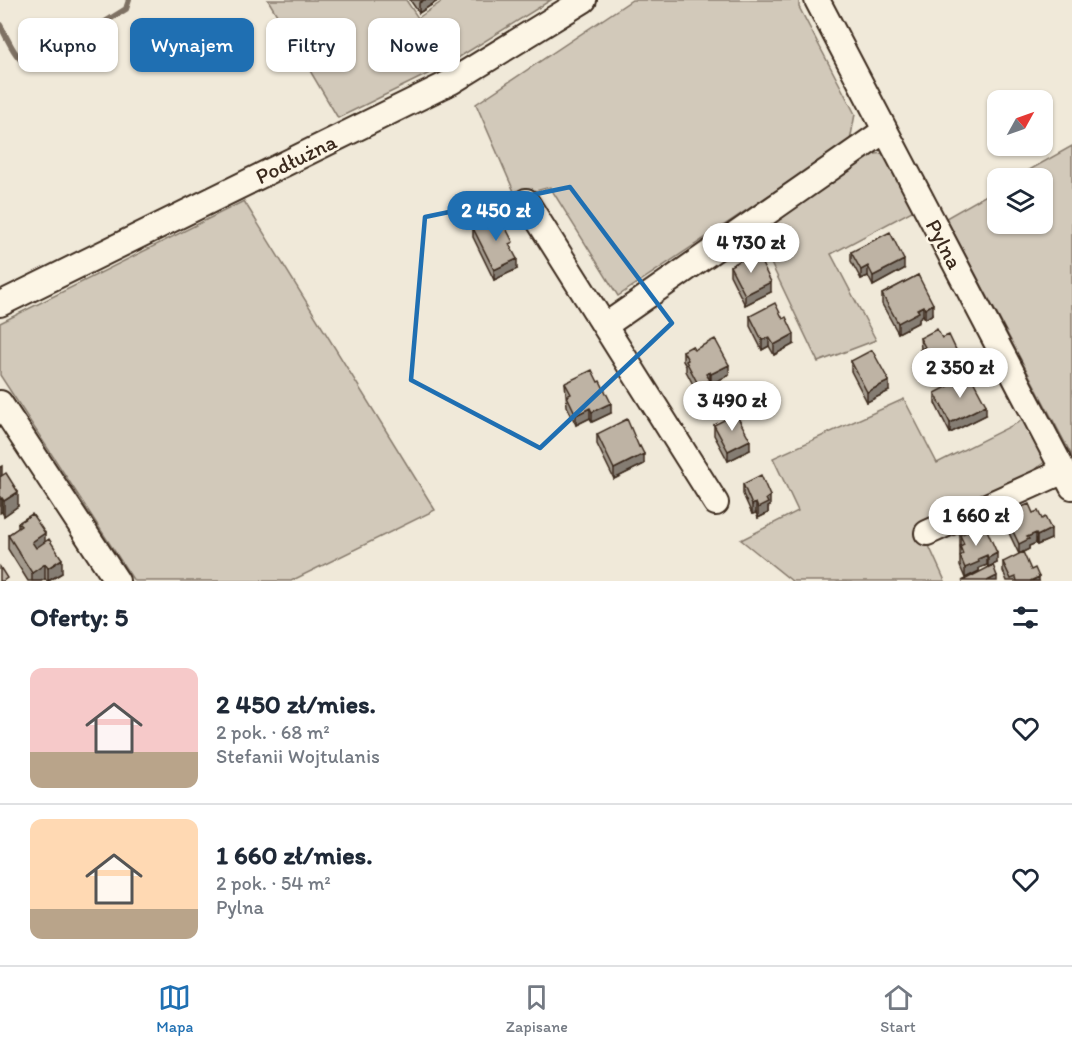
<!DOCTYPE html>
<html lang="pl">
<head>
<meta charset="utf-8">
<style>
	:root { --surface:#fff; --page:#f2f2f3; --text:#1f2937; --muted:#747a83; --line:#e0e1e3; --accent:#1f6fb2 }
	body { margin:0; font-family:Itim,sans-serif; background:var(--page); color:var(--text); height:100vh; display:flex; flex-direction:column; font-size:22px; white-space:nowrap }
	* { box-sizing:border-box; margin:0 }
	p { font-size:20px; color:var(--muted) }
	.icon { flex:none; width:33px; height:33px; fill:none; stroke:currentColor; stroke-width:2; stroke-linecap:round; stroke-linejoin:round }
	.map { position:relative; height:581px; overflow:hidden }
	.details { display:flex; flex-direction:column; background:var(--surface); flex:1 }
	.details>* { flex:none }
	.guide { position:absolute; left:18px; top:18px; width:600px; height:54px; display:flex; gap:12px }
	.needle { width:39px; rotate:50deg }
	.tools { position:absolute; left:987px; top:90px; display:grid; gap:12px }
	.tools a { display:grid; place-items:center; width:66px; height:66px; border-radius:12px; background:var(--surface); box-shadow:0 2px 4px #0004; font-size:30px }
	.price { position:absolute; translate:-50% -51px; padding:0 14px; border-radius:21px; background:#fff; color:#222; font-size:20px; line-height:39px; filter:drop-shadow(0 2px 3px #0008) }
	.price::after { content:''; position:absolute; left:50%; top:36px; width:18px; height:14px; margin-left:-9px; background:inherit; clip-path:polygon(0 0,100% 0,50% 100%) }
	.price.active { background:var(--accent); color:#fff }
	ul { padding:0; list-style:none }
	li { display:flex; align-items:center; gap:18px; height:150px; padding:0 30px }
	li+li { border-top:2px solid var(--line) }
	li span { display:grid; place-items:center; flex:none; width:168px; height:120px; border-radius:12px; color:#555 }
	li>.icon { margin-inline-start:auto }
	span .icon { width:72px; height:72px; fill:#fffc; stroke-width:1 }
	li b { font-size:26px }
	h2 { display:flex; justify-content:space-between; align-items:center; height:72px; padding:0 30px; font-size:26px }
	.pill { padding:0 21px; border-radius:12px; background:var(--surface); box-shadow:0 2px 4px #0004; font-size:21px; line-height:54px }
	.pill.active { background:var(--accent); color:#fff }
	.menu { display:flex; justify-content:space-around; align-items:center; height:84px; border-top:2px solid var(--line); background:var(--surface); font-size:16px; color:var(--muted) }
	.menu a { display:grid; justify-items:center; gap:3px }
	.menu .active { color:var(--accent) }
	.map>svg:first-child { display:block }
</style>
</head>
<body>
<div class="map">
<svg width="1072" height="581" viewBox="0 0 1072 581">
	<rect width="100%" height="100%" fill="#f0e9d9"/>
	<filter id="ink" filterUnits="userSpaceOnUse"><feTurbulence type="fractalNoise" baseFrequency=".0167" numOctaves="2"/><feDisplacementMap in="SourceGraphic" scale="12" xChannelSelector="R" yChannelSelector="G"/><feConvolveMatrix kernelMatrix="1 2 1 2 8 2 1 2 1" color-interpolation-filters="sRGB"/></filter>
	<g filter="url(#ink)">
		<!-- green -->
		<path fill="#d2c9ba" stroke="#867a6c" stroke-width="1.5" d="M 268,0 L 406,0 L 418,18 L 444,0 L 551,0 L 448,64 L 338,118 Z
			M 632,0 L 799,0 L 799,7 L 855,114 L 850,141 L 618,296 L 550,187 L 516,196 L 476,104 Z
			M 1072,146 L 1072,456 L 946,218 L 997,189 L 998,224 L 1042,224 L 1042,178 L 1015,178 Z
			M 885,153 L 914,210 L 831,254 L 876,340 L 818,362 L 758,236 L 866,155 Z
			M 244,201 L 435,510 L 291,581 L 134,581 L 0,375 L 0,323 Z
			M 904,399 L 937,463 L 1025,419 L 1045,462 L 1025,476 L 920,526 L 945,581 L 792,581 L 741,540 L 798,511 L 773,458 Z"/>
		<g fill="none" stroke-linecap="round" stroke-linejoin="round">
			<!-- stream -->
			<path stroke="#7e7163" stroke-width="6" d="M 0,25 C 8,39 16,62 32,67 L 126,9 L 129,0"/>
			<defs>
				<path id="minor" d="M 817,0 L 1072,487
					M 526,201 L 716,503
					M 0,304 L 451,82 L 584,0
					M 606,325 L 884,131
					M 0,403 L 117,581
					M 927,533 L 1064,471"/>
			</defs>
			<!-- minor casing -->
			<use href="#minor" stroke="#3b2a1e" stroke-width="28"/>
			<!-- minor -->
			<use href="#minor" stroke="#fcf5e5" stroke-width="24"/>
		</g>
		<!-- wall -->
		<path fill="#a39a8d" stroke="#3b2a1e" stroke-width="1.5" d="M 410,0 L 439,0 L 419,13 Z
			M 473,228 L 517,269 L 494,280 L 473,237 Z
			M 851,252 L 904,269 L 873,286 L 868,276 L 861,279 L 851,261 Z
			M 730,266 L 771,292 L 745,305 L 730,275 Z
			M 918,275 L 933,314 L 925,319 L 923,315 L 919,318 L 919,322 L 898,333 L 882,304 L 882,294 Z
			M 750,316 L 794,344 L 774,355 L 769,346 L 762,350 L 750,326 Z
			M 920,338 L 942,338 L 958,364 L 930,379 L 920,360 L 920,350 L 921,349 Z
			M 694,350 L 729,375 L 711,384 L 710,382 L 710,390 L 699,396 L 686,371 L 686,366 L 683,361 L 683,351 Z
			M 851,361 L 889,391 L 867,402 L 851,371 Z
			M 565,383 L 611,413 L 592,422 L 590,418 L 576,425 L 567,406 Z
			M 935,393 L 986,415 L 950,433 L 935,403 Z
			M 714,425 L 750,450 L 728,461 L 714,435 Z
			M 597,434 L 639,447 L 644,464 L 614,479 L 597,444 Z
			M 2,476 L 18,506 L 4,516 L 2,512 Z
			M 743,484 L 770,506 L 768,507 L 768,513 L 758,518 L 756,513 L 752,514 L 743,494 Z
			M 1017,509 L 1033,513 L 1051,539 L 1037,545 L 1036,543 L 1029,546 L 1029,549 L 1019,554 L 1007,529 L 1007,519 L 1017,514 Z
			M 18,523 L 45,542 L 62,573 L 49,581 L 47,581 L 45,579 L 41,581 L 28,581 L 8,549 L 8,535 L 18,528 Z
			M 975,533 L 997,563 L 988,567 L 987,565 L 979,568 L 979,571 L 965,578 L 960,566 L 960,535 Z
			M 1003,562 L 1031,570 L 1039,581 L 1007,581 L 1003,571 Z"/>
		<!-- shaded-wall -->
		<path fill="#857d73" stroke="#3b2a1e" stroke-width="1.5" d="M 424,0 L 439,0 L 419,13 L 419,3 Z
			M 517,259 L 517,269 L 494,280 L 494,270 Z
			M 904,260 L 904,269 L 873,286 L 873,276 Z
			M 868,266 L 868,276 L 861,279 L 861,270 Z
			M 771,282 L 771,292 L 745,305 L 745,295 Z
			M 933,304 L 933,314 L 925,319 L 925,309 Z
			M 923,306 L 923,315 L 919,318 L 919,322 L 898,333 L 898,323 Z
			M 794,334 L 794,344 L 774,355 L 774,345 Z
			M 769,337 L 769,346 L 762,350 L 762,340 Z
			M 958,354 L 958,364 L 930,379 L 930,369 Z
			M 729,365 L 729,375 L 711,384 L 711,374 Z
			M 710,372 L 710,390 L 699,396 L 699,386 L 706,374 Z
			M 889,381 L 889,391 L 867,402 L 867,392 Z
			M 611,403 L 611,413 L 592,422 L 592,412 Z
			M 986,405 L 986,415 L 950,433 L 950,423 Z
			M 590,408 L 590,418 L 576,425 L 576,415 Z
			M 750,440 L 750,450 L 728,461 L 728,451 Z
			M 644,454 L 644,464 L 614,479 L 614,469 Z
			M 2,466 L 2,480 L 0,481 L 0,467 Z
			M 18,492 L 18,506 L 4,516 L 4,501 Z
			M 770,496 L 770,506 L 768,507 L 768,513 L 758,518 L 758,508 L 766,499 Z
			M 2,498 L 2,512 L 0,513 L 0,499 Z
			M 756,503 L 756,513 L 752,514 L 752,505 Z
			M 1051,529 L 1051,539 L 1037,545 L 1037,536 Z
			M 45,533 L 45,547 L 32,556 L 32,542 Z
			M 1036,533 L 1036,543 L 1029,546 L 1029,549 L 1019,554 L 1019,544 L 1027,537 Z
			M 997,553 L 997,563 L 988,567 L 988,558 Z
			M 987,555 L 987,565 L 979,568 L 979,571 L 965,578 L 965,568 L 978,559 Z
			M 62,559 L 62,573 L 48,581 L 48,568 Z
			M 45,564 L 45,579 L 41,581 L 32,581 L 32,573 Z
			M 997,576 L 997,581 L 987,581 Z
			M 1039,577 L 1039,581 L 1030,581 Z"/>
		<!-- building -->
		<path fill="#beb3a4" stroke="#3b2a1e" stroke-width="1.5" d="M 499,215 L 513,242 L 509,244 L 517,259 L 494,270 L 473,228 Z
			M 890,232 L 904,260 L 873,276 L 868,266 L 861,270 L 851,252 Z
			M 756,252 L 771,282 L 745,295 L 730,266 Z
			M 918,275 L 933,304 L 925,309 L 923,306 L 917,309 L 919,312 L 898,323 L 882,294 Z
			M 775,303 L 783,319 L 786,317 L 794,334 L 774,345 L 769,337 L 762,340 L 750,316 Z
			M 937,329 L 942,338 L 949,335 L 958,354 L 930,369 L 920,350 L 925,347 L 920,338 Z
			M 715,339 L 729,365 L 711,374 L 710,372 L 706,374 L 710,380 L 699,386 L 686,361 L 688,360 L 683,351 L 692,346 L 694,350 Z
			M 872,350 L 889,381 L 867,392 L 851,361 Z
			M 592,370 L 598,382 L 600,381 L 611,403 L 592,412 L 590,408 L 576,415 L 567,396 L 571,394 L 565,383 Z
			M 970,375 L 986,405 L 950,423 L 935,393 Z
			M 736,414 L 750,440 L 728,451 L 714,425 Z
			M 627,419 L 639,447 L 640,446 L 644,454 L 614,469 L 597,434 Z
			M 6,473 L 18,492 L 4,501 L 2,498 L 0,499 L 0,477 Z
			M 761,475 L 770,496 L 766,499 L 768,503 L 758,508 L 756,503 L 752,505 L 743,484 Z
			M 1029,504 L 1033,513 L 1038,511 L 1042,519 L 1045,517 L 1051,529 L 1037,536 L 1036,533 L 1027,537 L 1029,539 L 1019,544 L 1007,519 L 1018,513 L 1017,509 Z
			M 32,514 L 45,533 L 32,542 L 36,548 L 49,539 L 62,559 L 48,568 L 45,564 L 32,573 L 8,535 L 21,526 L 18,523 Z
			M 986,528 L 997,553 L 988,558 L 987,555 L 978,559 L 979,562 L 965,568 L 960,556 L 963,554 L 960,546 L 964,544 L 960,535 L 973,529 L 975,533 Z
			M 1023,552 L 1031,570 L 1035,568 L 1039,577 L 1030,581 L 1017,581 L 1016,577 L 1011,579 L 1003,562 Z
			M 993,565 L 997,576 L 987,581 L 962,581 Z
			M 0,567 L 7,578 L 3,581 L 0,581 Z"/>
	</g>
	<!-- marked area -->
	<path fill="none" stroke="#1f6fb2" stroke-width="4.5" stroke-linejoin="round" d="M 570,187 L 672,323 L 540,448 L 411,380 L 425,217 Z"/>
	<g text-anchor="middle" dominant-baseline="central" stroke-width="5" stroke-linejoin="round" paint-order="stroke">
		<!-- street labels -->
		<g font-size="22" fill="#3b2a1e" stroke="#fcf5e5">
			<text transform="translate(296 159) rotate(-26)">Podłużna</text>
			<text transform="translate(944 244) rotate(62)">Pylna</text>
		</g>
	</g>
</svg>
<div class="tools">
<a><svg class="needle" viewBox="-14 -14 28 28"><path d="M0-13l5 13h-10z" fill="#e53935"/><path d="M0 13l5-13h-10z" fill="#747a83"/></svg></a>
<a><svg class="icon" aria-label="layers" viewBox="0 0 24 24"><path d="M12 4l9 5-9 5-9-5zM3 14l9 5 9-5"/></svg></a>
</div>
<b class="price active" style="left:496px;top:242px">2 450 zł</b>
<b class="price" style="left:751px;top:274px">4 730 zł</b>
<b class="price" style="left:960px;top:399px">2 350 zł</b>
<b class="price" style="left:732px;top:432px">3 490 zł</b>
<b class="price" style="left:976px;top:547px">1 660 zł</b>
<div class="guide">
<a class="pill">Kupno</a>
<a class="pill active">Wynajem</a>
<a class="pill">Filtry</a>
<a class="pill">Nowe</a>
</div>
</div>
<section class="details">
<h2>Oferty: 5<svg class="icon" aria-label="filters" viewBox="0 0 24 24"><path d="M4 7h16M4 17h16"/><circle cx="9" cy="7" r="2"/><circle cx="15" cy="17" r="2"/></svg></h2>
<ul>
<li><span style="background:linear-gradient(#f6c9c9 70%,#b9a48a 0)"><svg class="icon" aria-label="home" viewBox="0 0 24 24"><path d="M3 11l9-7 9 7M6 9v11h12V9"/></svg></span><div><b>2 450 zł/mies.</b><p>2 pok. · 68 m²</p><p>Stefanii Wojtulanis</p></div><svg class="icon" aria-label="heart" viewBox="0 0 24 24"><path d="M12 20l-8-8c-3-5 5-10 8-4 3-6 11-1 8 4z"/></svg></li>
<li><span style="background:linear-gradient(#ffd9b3 75%,#b9a48a 0)"><svg class="icon" aria-label="home" viewBox="0 0 24 24"><path d="M3 11l9-7 9 7M6 9v11h12V9"/></svg></span><div><b>1 660 zł/mies.</b><p>2 pok. · 54 m²</p><p>Pylna</p></div><svg class="icon" aria-label="heart" viewBox="0 0 24 24"><path d="M12 20l-8-8c-3-5 5-10 8-4 3-6 11-1 8 4z"/></svg></li>
</ul>
</section>
<nav class="menu">
<a class="active"><svg class="icon" aria-label="map" viewBox="0 0 24 24"><path d="M3 6l6-2 6 2 6-2v14l-6 2-6-2-6 2zM9 4v14M15 6v14"/></svg>Mapa</a>
<a><svg class="icon" aria-label="saved" viewBox="0 0 24 24"><path d="M7 4h10v16l-5-4-5 4z"/></svg>Zapisane</a>
<a><svg class="icon" aria-label="home" viewBox="0 0 24 24"><path d="M3 11l9-7 9 7M6 9v11h12V9"/></svg>Start</a>
</nav>
</body>
</html>
